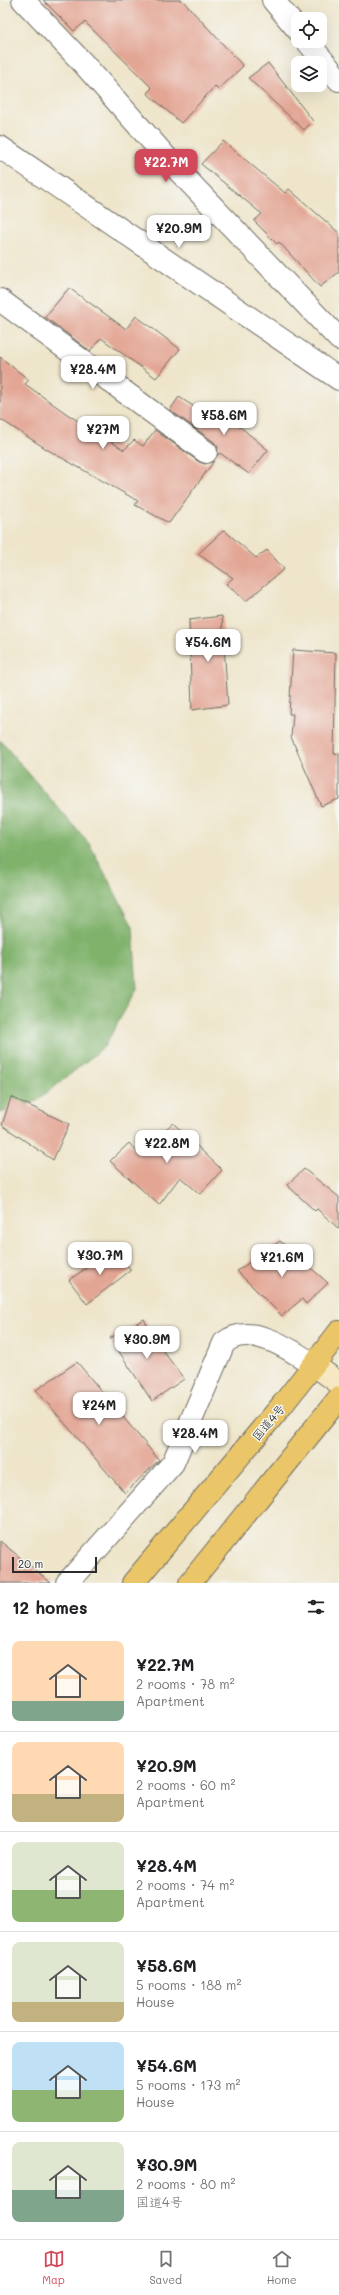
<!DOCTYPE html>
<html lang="en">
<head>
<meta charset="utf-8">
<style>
	:root { --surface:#fff; --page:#f2f2f2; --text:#202124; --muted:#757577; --line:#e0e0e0; --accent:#d1495b }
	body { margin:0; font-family:Mali,"Klee One",sans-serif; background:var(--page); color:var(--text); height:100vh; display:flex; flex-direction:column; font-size:15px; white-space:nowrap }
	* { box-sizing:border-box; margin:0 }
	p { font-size:13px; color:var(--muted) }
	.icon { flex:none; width:22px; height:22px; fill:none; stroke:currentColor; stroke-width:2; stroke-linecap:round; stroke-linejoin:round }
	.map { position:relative; height:1583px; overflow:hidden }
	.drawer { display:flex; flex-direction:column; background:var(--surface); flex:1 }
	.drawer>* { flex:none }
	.fabs { position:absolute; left:291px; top:12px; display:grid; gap:8px }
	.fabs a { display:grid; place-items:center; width:36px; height:36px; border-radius:8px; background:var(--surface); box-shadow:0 4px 16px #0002; font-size:20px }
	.scale { position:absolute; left:12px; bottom:10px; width:85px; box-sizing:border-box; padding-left:4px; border:2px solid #2b2b2b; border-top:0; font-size:11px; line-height:14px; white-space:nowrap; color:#2b2b2b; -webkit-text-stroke:3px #f6f6f2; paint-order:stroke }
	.price { position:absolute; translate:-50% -34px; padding:0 9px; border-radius:8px; background:#fff; color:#222; font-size:13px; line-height:26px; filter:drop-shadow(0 1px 2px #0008) }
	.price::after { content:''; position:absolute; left:50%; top:24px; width:12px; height:9px; margin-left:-6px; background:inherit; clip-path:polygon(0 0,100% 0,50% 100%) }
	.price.on { background:var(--accent); color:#fff }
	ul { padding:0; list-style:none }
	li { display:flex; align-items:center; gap:12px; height:100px; padding:0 12px }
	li+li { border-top:1px solid var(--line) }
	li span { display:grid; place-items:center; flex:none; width:112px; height:80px; border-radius:8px; color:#555 }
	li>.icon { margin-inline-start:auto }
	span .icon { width:48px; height:48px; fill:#fffc; stroke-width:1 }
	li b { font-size:17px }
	h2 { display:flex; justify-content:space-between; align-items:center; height:48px; padding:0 12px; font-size:17px }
	.dock { display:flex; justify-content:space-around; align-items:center; height:56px; border-top:1px solid var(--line); background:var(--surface); font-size:11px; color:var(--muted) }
	.dock a { display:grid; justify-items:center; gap:2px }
	.dock .on { color:var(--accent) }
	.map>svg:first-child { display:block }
</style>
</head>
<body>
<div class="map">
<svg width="339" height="1583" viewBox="0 0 339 1583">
	<rect width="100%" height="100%" fill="#f6f6f2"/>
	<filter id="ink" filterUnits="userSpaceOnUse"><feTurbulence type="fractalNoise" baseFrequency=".025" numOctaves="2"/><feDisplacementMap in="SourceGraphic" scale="8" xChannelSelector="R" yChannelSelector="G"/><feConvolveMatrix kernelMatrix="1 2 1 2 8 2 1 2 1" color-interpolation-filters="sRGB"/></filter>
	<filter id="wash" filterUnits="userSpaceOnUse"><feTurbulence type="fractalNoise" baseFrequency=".012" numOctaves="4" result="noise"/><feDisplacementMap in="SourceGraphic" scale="16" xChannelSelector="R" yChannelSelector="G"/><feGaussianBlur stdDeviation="0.9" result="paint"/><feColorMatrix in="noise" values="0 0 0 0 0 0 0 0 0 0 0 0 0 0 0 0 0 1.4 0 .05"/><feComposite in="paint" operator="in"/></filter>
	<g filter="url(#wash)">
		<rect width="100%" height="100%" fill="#eee5ca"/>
		<!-- forest -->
		<path fill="#80b26c" stroke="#566e4c" d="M 0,740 L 90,845 L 133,927 L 137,989 L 104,1047 L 37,1101 L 0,1113 Z"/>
		<g id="blocks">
			<!-- building -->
			<path fill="#e3a694" d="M 43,0 L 182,0 L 243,66 L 218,90 L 215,86 L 181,123 L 147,93 L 152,88 L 85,22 L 74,31 Z
				M 268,63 L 313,121 L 304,130 L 248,78 Z
				M 223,141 L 285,193 L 289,189 L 339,233 L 339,272 L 320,287 L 279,242 L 277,244 L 254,221 L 262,214 L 201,164 Z
				M 69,288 L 126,329 L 136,316 L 180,349 L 156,378 L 101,338 L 90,351 L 45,317 Z
				M 0,357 L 29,380 L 25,384 L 67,414 L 124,450 L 134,440 L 143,446 L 155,430 L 199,462 L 205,464 L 214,461 L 169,523 L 135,505 L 138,501 L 48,450 L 0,419 Z
				M 179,397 L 221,424 L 227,416 L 268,450 L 249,474 L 220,453 L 217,456 L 218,447 L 214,442 L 170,410 Z
				M 224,530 L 256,558 L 267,550 L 284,569 L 246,601 L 226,584 L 233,578 L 198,554 Z
				M 222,616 L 228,705 L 192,710 L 189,620 Z
				M 293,650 L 336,653 L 334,754 L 339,753 L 339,799 L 321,806 L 291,737 L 293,714 L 289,714 Z
				M 11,1097 L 69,1124 L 53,1160 L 2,1125 Z
				M 173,1123 L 222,1170 L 200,1194 L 180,1177 L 159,1205 L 110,1161 L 129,1143 L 138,1153 Z
				M 304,1169 L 339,1197 L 339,1229 L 317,1209 L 315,1211 L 287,1185 Z
				M 280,1241 L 328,1283 L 306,1304 L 302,1299 L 282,1316 L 237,1271 Z
				M 114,1249 L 131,1270 L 87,1304 L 69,1280 Z
				M 144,1319 L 155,1340 L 184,1379 L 152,1401 L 110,1338 Z
				M 77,1362 L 159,1460 L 125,1493 L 36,1390 Z
				M 0,1541 L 51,1583 L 0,1583 Z"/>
		</g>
	</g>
	<g filter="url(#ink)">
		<use href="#blocks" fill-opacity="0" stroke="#6f6c63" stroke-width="1"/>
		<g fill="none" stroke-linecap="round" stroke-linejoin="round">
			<defs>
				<path id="street" d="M 23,0 L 82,62 L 174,166 L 339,339
					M 273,0 L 298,30
					M 307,41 L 339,80
					M 0,147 L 339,379
					M 0,300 L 206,452
					M 67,1583 L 173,1463 L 224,1343 C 250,1321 291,1350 314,1365"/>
				<path id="secondary" d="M 314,1365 L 339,1383"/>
				<path id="highway" d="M 133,1583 L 283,1404 L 339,1332
					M 190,1583 L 339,1398"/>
			</defs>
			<!-- street casing -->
			<use href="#street" stroke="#6f6c63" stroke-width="24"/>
			<!-- secondary casing -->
			<use href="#secondary" stroke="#6f6c63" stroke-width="24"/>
			<!-- highway casing -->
			<use href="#highway" stroke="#6f6c63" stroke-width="24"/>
			<!-- street -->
			<use href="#street" stroke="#fff" stroke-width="22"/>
			<!-- secondary -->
			<use href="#secondary" stroke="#f7e8c3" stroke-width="22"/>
			<!-- highway -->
			<use href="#highway" stroke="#eac669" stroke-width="22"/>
		</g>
	</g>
	<g text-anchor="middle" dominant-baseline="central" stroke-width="3" stroke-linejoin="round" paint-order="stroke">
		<!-- street labels -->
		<g font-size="12" fill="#2b2b2b" stroke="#f6f6f2">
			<text transform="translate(268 1422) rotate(-50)">国道4号</text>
		</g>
	</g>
</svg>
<div class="fabs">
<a><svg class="icon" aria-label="locate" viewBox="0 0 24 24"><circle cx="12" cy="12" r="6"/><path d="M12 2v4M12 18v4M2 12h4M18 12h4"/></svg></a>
<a><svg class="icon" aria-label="layers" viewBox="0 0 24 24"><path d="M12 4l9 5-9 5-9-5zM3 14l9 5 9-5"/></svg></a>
</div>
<div class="scale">20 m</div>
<b class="price on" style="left:166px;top:183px">¥22.7M</b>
<b class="price" style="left:179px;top:249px">¥20.9M</b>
<b class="price" style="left:93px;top:390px">¥28.4M</b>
<b class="price" style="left:224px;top:436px">¥58.6M</b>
<b class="price" style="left:103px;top:450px">¥27M</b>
<b class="price" style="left:208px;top:663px">¥54.6M</b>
<b class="price" style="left:167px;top:1164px">¥22.8M</b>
<b class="price" style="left:100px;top:1276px">¥30.7M</b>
<b class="price" style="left:282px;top:1278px">¥21.6M</b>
<b class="price" style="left:147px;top:1360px">¥30.9M</b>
<b class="price" style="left:99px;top:1426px">¥24M</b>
<b class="price" style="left:195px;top:1454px">¥28.4M</b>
</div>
<section class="drawer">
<h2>12 homes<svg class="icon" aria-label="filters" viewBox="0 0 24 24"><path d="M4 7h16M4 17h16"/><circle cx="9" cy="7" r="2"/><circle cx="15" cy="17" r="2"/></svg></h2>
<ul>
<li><span style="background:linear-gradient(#ffd9b3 75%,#7fa58c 0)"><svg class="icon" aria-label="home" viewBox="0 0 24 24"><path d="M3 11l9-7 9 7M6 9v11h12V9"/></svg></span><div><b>¥22.7M</b><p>2 rooms · 78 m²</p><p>Apartment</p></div></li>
<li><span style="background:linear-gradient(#ffd9b3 65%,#c2b280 0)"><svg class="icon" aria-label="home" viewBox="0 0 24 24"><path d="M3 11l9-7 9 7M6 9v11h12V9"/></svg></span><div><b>¥20.9M</b><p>2 rooms · 60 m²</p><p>Apartment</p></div></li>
<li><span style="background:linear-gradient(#dfe7d0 60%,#8fb573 0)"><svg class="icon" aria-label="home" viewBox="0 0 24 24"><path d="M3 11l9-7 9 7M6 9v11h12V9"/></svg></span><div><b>¥28.4M</b><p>2 rooms · 74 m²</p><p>Apartment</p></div></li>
<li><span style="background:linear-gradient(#dfe7d0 75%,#c2b280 0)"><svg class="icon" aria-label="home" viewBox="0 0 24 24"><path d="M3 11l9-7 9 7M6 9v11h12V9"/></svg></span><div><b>¥58.6M</b><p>5 rooms · 188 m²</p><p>House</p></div></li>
<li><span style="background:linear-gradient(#bfe0f5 60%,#8fb573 0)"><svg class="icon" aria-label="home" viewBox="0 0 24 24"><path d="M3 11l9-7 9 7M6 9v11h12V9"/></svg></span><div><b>¥54.6M</b><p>5 rooms · 173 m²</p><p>House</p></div></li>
<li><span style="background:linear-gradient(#dfe7d0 60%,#7fa58c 0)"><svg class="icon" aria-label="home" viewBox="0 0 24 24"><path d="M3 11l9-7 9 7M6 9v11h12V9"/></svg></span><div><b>¥30.9M</b><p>2 rooms · 80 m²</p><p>国道4号</p></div></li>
</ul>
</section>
<nav class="dock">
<a class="on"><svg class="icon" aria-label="map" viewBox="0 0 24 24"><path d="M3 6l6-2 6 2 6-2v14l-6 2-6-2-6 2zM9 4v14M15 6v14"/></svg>Map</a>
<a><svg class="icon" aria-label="saved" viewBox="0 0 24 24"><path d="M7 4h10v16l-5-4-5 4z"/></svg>Saved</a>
<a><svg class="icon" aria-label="home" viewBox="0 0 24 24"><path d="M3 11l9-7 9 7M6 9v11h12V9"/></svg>Home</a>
</nav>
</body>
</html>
